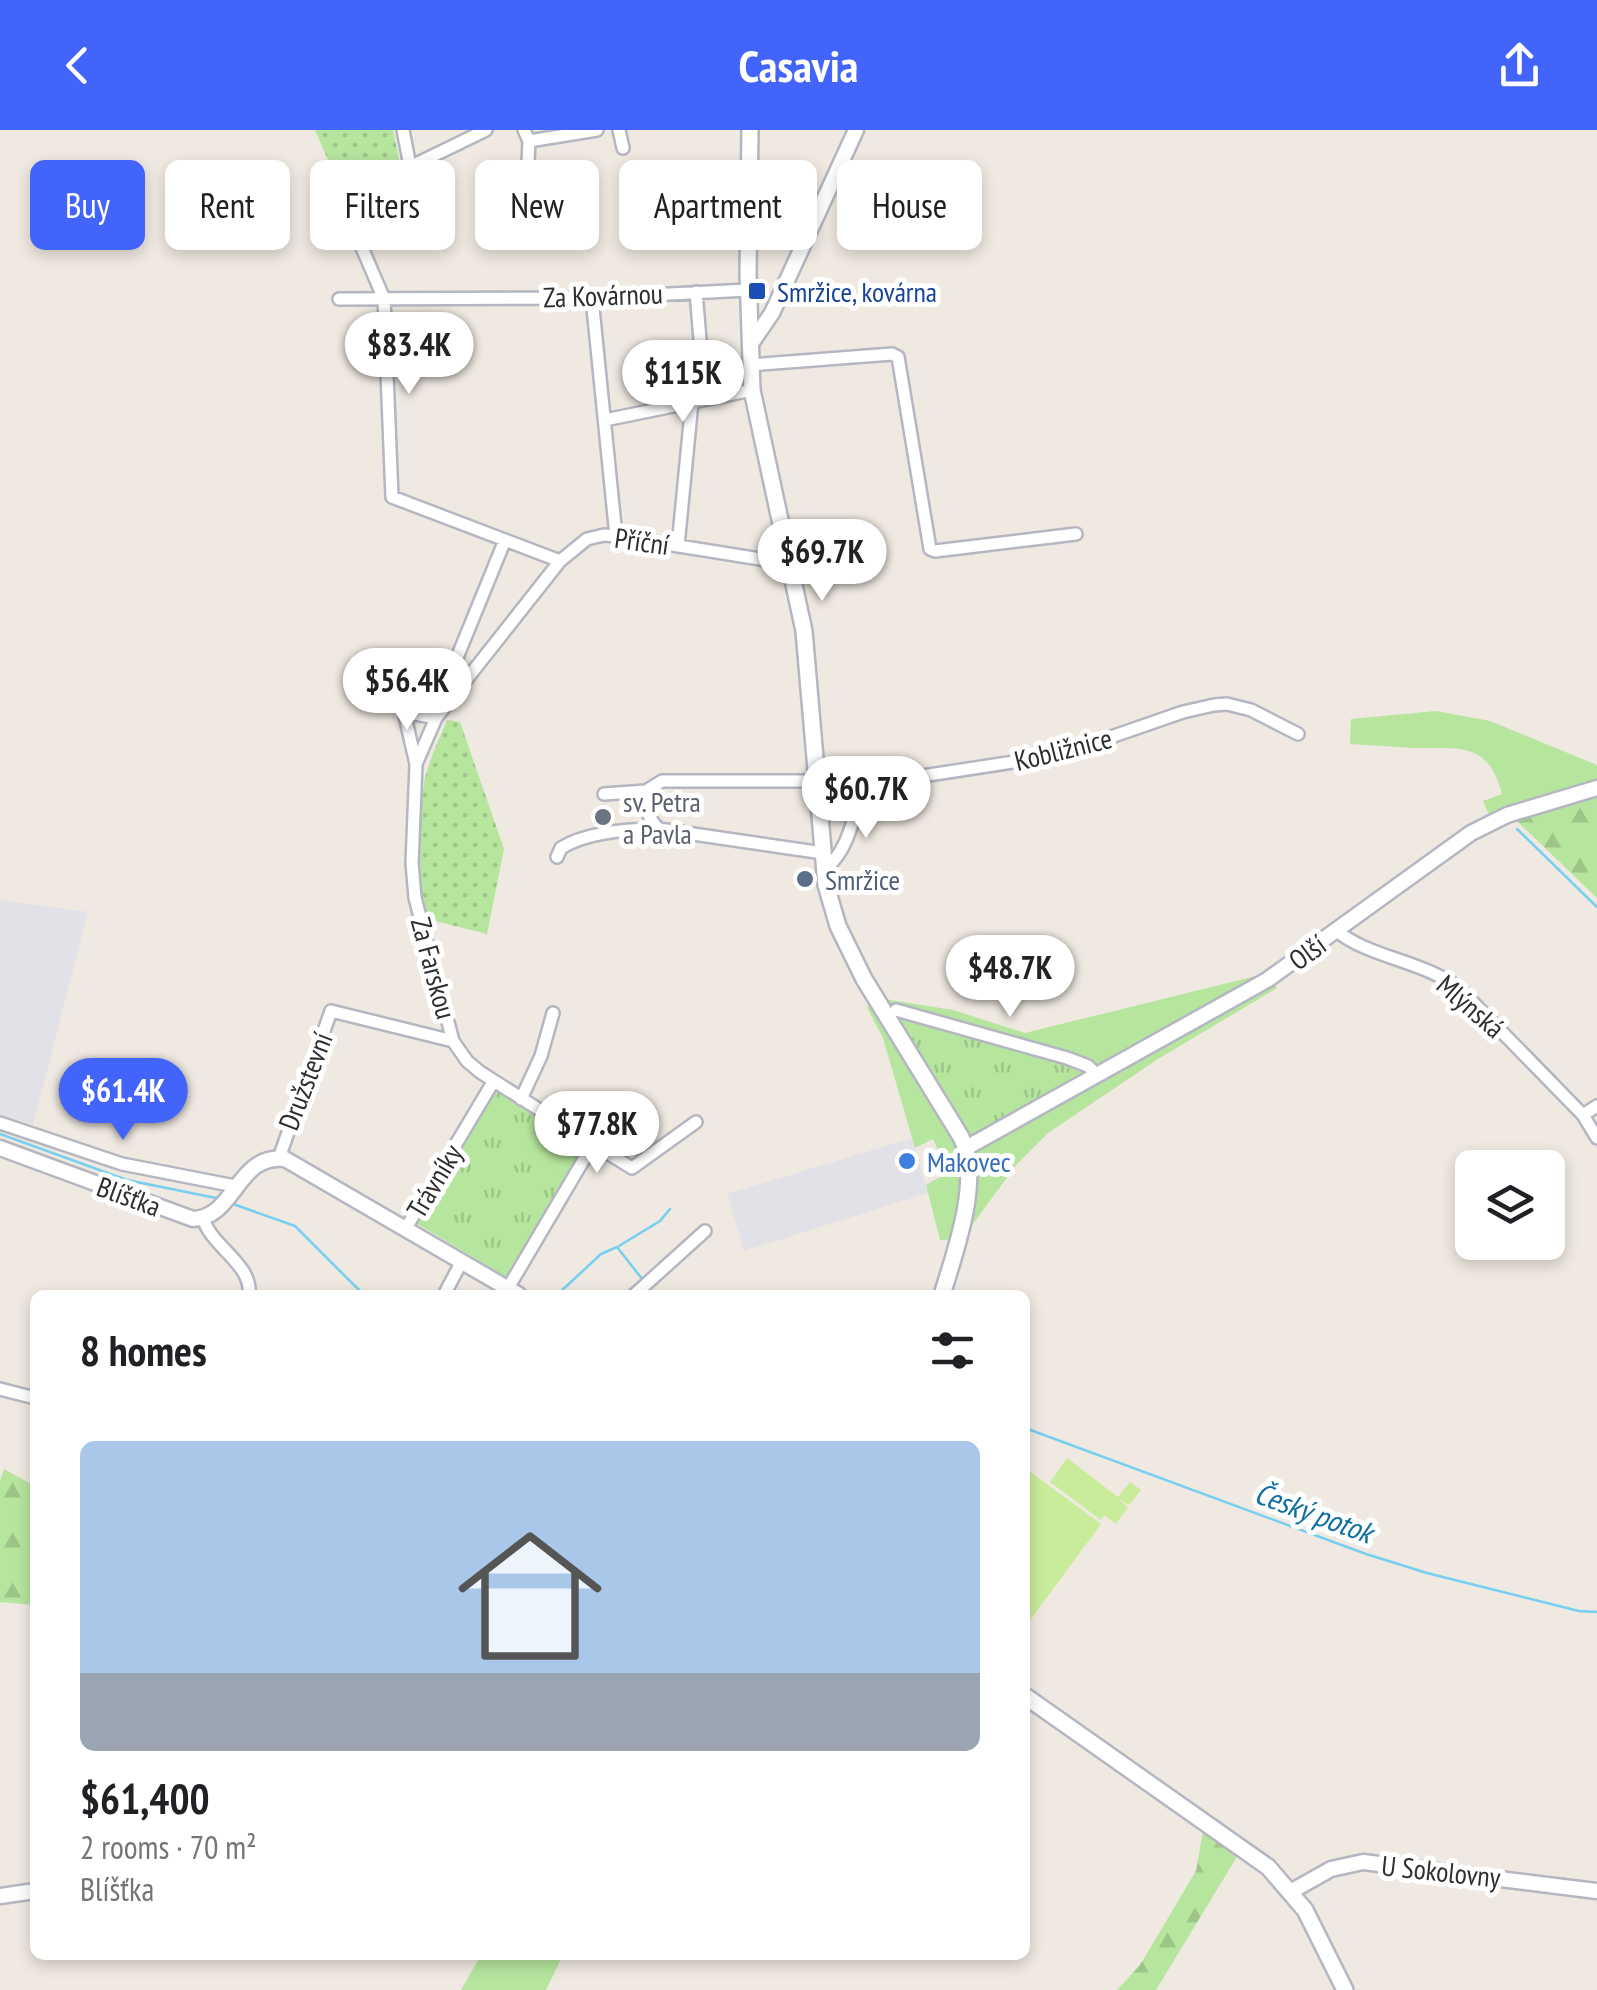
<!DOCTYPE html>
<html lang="en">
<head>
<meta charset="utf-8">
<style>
	:root { --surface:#fff; --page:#f2f2f2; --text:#202124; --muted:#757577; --line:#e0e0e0; --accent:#4264fb }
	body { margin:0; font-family:"PT Sans Narrow",sans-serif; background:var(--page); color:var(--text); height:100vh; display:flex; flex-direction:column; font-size:38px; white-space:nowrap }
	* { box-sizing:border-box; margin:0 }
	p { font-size:32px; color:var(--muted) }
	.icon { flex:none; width:55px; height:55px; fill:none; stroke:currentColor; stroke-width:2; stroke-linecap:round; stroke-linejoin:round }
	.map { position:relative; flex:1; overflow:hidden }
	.side { position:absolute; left:30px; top:1160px; width:1000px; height:670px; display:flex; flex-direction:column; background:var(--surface); border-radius:15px; box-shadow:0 5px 15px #0003 }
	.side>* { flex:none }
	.guide { position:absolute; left:30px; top:30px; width:1000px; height:90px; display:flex; gap:20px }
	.buttons { position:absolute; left:1455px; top:1020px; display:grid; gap:20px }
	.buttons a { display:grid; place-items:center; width:110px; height:110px; border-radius:15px; background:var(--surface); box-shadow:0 5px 15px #0003; font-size:50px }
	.price { position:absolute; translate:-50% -85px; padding:0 22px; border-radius:35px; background:#fff; color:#222; font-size:32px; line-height:65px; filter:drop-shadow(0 2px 5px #0008) }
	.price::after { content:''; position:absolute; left:50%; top:60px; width:30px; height:22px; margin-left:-15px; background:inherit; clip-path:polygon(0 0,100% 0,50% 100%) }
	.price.current { background:var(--accent); color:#fff }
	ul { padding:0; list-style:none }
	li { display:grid; align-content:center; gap:20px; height:530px; padding:0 50px }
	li+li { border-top:2px solid var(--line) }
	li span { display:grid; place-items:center; height:310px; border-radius:15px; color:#555 }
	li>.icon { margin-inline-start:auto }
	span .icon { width:180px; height:180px; fill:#fffc; stroke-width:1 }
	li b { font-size:42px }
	h2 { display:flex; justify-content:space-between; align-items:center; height:120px; padding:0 50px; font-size:42px }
	.chip { padding:0 35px; border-radius:15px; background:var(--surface); box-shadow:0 5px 15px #0003; font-size:35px; line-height:90px }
	.chip.current { background:var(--accent); color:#fff }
	header { display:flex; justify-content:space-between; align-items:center; height:130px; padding:0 50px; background:var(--accent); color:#fff; font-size:45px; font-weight:600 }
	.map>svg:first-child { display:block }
</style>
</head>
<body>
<header><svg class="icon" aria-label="back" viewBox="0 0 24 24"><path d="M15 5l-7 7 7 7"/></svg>Casavia<svg class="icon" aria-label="share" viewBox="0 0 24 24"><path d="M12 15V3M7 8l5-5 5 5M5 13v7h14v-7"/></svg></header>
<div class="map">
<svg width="1597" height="1860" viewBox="0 0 1597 1860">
	<defs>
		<pattern id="forest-firs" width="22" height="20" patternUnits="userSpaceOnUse" patternTransform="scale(2.5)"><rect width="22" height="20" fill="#b6e59e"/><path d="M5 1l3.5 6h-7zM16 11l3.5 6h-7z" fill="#9dc588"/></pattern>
		<pattern id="park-tufts" width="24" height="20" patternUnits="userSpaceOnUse" patternTransform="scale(2.5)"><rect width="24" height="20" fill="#b6e59e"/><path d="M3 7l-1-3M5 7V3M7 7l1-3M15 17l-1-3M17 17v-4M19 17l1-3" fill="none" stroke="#9dc588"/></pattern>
		<pattern id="garden-dots" width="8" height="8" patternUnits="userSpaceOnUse" patternTransform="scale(2.5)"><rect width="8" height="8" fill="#b6e59e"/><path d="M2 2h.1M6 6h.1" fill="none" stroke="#9dc588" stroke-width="1.8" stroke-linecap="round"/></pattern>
	</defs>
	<rect width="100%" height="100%" fill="#efe9e1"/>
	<!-- industrial -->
	<path fill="#e3e1e8" d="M 0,770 L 88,782 L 33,995 L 0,985 Z
		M 912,1008 L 928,1063 L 744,1121 L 727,1064 Z"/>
	<!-- grass -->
	<path fill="#b6e59e" d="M 1436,581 L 1490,591 L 1597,635 L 1597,651 L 1490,687 L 1483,671 L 1502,664 C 1488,610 1458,619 1414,618 C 1393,617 1372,615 1350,614 L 1351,589 Z
		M 1268,843 L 1277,858 L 1158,929 L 1048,1003 L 1016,1035 L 962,1109 L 940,1110 L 926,1055 L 948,1042 L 933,1009 L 915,1018 L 883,908 L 867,877 L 884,869 L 953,880 L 1025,903 Z
		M 481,1825 L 563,1825 L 546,1860 L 461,1860 Z"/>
	<!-- forest -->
	<path fill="url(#forest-firs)" d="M 1597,667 L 1597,768 L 1517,691 Z
		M 4,1339 L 35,1356 L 35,1475 L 0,1472 L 0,1351 Z
		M 1203,1701 L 1238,1725 L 1156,1860 L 1117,1860 L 1140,1835 L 1196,1741 Z"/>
	<!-- park -->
	<path fill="url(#park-tufts)" d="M 899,888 L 1056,932 L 1075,941 L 1075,949 L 974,1006 L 966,1007 L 894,890 Z
		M 496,961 L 586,1015 L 506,1147 L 416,1093 Z"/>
	<!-- garden -->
	<path fill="url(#garden-dots)" d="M 315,0 L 393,0 L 400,34 L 341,60 Z
		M 447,590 L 460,592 L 504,719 L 487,804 L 427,789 C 417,758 417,673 427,641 C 432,624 440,607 447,590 Z"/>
	<!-- pitch -->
	<path fill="#c9ec9a" d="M 1067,1328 L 1118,1367 L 1130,1352 L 1141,1360 L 1129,1375 L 1117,1368 L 1128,1377 L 1116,1394 L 1104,1385 L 1101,1390 L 1050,1352 Z
		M 1025,1338 L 1101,1394 L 1025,1497 Z"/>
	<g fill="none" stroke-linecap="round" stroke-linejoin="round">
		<!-- stream -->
		<path stroke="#75cff0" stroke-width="2.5" d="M 1517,699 L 1597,777
			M 0,1004 L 127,1050 L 221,1069
			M 233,1074 L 295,1096 L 364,1165
			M 619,1116 L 660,1091 L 670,1079
			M 557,1165 L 601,1124 L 617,1117 L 643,1150
			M 1025,1298 L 1366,1424 L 1427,1443 L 1579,1481 L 1597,1482"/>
		<defs>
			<path id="minor" d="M 403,0 L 410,36
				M 486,0 L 346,68 L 345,78 L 384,169 L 392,367 L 560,431
				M 524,0 L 529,11 L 528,32
				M 619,0 L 623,18
				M 529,11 L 597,0
				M 696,162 L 705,269
				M 592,168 L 616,406
				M 339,169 L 592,168 L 748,160
				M 750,235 L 892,224 L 898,227 L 930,419 L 935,421 L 1076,404
				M 605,290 L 752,260
				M 678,416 L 692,272
				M 455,564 L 452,556 L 454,535 L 505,410
				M 416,634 L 404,582 L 436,588
				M 818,651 L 662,651 L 646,661 C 646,678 647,688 659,699 L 823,723
				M 818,662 L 1059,625 L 1183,582 L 1214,575 L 1227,574 L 1251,580 L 1298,604
				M 604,664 L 646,661
				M 557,727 L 561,718 C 587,702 628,699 659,699
				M 824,739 C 846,725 858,683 857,658
				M 1337,801 C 1368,827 1423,831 1459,858 L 1583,985 L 1597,1008
				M 896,880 L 1067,928 L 1088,936 L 1096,944
				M 521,969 L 541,926 L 553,883
				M 1583,985 L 1597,976
				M 0,993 L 122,1034 L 235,1056
				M 593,1014 L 632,1038 L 696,992
				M 279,1028 L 331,881 L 453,911
				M 203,1088 C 211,1117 253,1134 249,1165
				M 406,1098 L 493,952
				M 508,1158 L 593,1014 L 480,942 L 467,931 L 453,911 L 415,768 L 412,733 L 416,634 L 436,588 L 560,431 L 587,409 L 604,405 L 616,406 L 791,434
				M 444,1165 L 462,1131
				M 634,1165 L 705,1101
				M 0,1259 L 35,1268"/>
			<path id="tertiary" d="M 750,215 L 772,183 L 856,0
				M 0,1018 L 193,1089 C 235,1088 237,1023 285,1029 L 519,1165
				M 966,1018 L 1267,850 L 1471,703 L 1507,685 L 1597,658
				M 1292,1761 L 1331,1739 L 1363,1732 L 1597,1761
				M 0,1766 L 35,1761"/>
			<path id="secondary" d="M 750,0 L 748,144 L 752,260 L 804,501 L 826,755 L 838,796 L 864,849 L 961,1007 C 982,1049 955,1122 942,1165
				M 1025,1566 L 1268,1737 L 1305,1780 L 1345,1860"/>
		</defs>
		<!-- minor casing -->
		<use href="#minor" stroke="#b4b7c1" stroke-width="16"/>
		<!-- tertiary casing -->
		<use href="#tertiary" stroke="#b4b7c1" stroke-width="19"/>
		<!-- secondary casing -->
		<use href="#secondary" stroke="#b4b7c1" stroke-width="20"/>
		<!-- minor -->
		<use href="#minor" stroke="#fff" stroke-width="11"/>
		<!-- tertiary -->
		<use href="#tertiary" stroke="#fff" stroke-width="14"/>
		<!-- secondary -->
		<use href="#secondary" stroke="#fff" stroke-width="15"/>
	</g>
	<!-- markers -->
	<rect fill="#1a4fb4" stroke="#fff" stroke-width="4" x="747" y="151" width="20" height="20" rx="5"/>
	<circle fill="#6b7280" stroke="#fff" stroke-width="4" cx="603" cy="687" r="10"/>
	<circle fill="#5c6f8a" stroke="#fff" stroke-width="4" cx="805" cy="749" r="10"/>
	<circle fill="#3f7fe0" stroke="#fff" stroke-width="4" cx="907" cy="1031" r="10"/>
	<g text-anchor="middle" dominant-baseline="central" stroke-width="10" stroke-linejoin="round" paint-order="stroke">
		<!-- transit labels -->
		<g font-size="28" fill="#164399" stroke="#fff" text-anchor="start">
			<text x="777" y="161">Smržice, kovárna</text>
		</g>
		<!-- street labels -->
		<g font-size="28" fill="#2e2e2e" stroke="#fff">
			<text transform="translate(603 165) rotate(-2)">Za Kovárnou</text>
			<text transform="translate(642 411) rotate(8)">Příční</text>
			<text transform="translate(1063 619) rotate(-14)">Kobližnice</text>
			<text transform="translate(1307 822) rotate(-36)">Olší</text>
			<text transform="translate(434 838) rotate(75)">Za Farskou</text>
			<text transform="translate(1471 876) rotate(41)">Mlýnská</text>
			<text transform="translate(305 951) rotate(-69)">Družstevní</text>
			<text transform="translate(434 1051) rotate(-59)">Trávníky</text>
			<text transform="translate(129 1066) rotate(20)">Blíšťka</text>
			<text transform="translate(1441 1741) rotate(6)">U Sokolovny</text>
		</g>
		<!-- worship labels -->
		<g font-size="28" fill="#5b616d" stroke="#fff" text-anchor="start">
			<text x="623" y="671">sv. Petra<tspan x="623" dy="32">a Pavla</tspan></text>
		</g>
		<!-- service labels -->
		<g font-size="28" fill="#4e5e75" stroke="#fff" text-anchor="start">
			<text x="825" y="749">Smržice</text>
		</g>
		<!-- shop labels -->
		<g font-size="28" fill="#366cbe" stroke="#fff" text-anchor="start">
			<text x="927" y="1031">Makovec</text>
		</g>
		<!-- water labels -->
		<g font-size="30" font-style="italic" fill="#0d6fa3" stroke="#fff">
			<text transform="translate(1314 1382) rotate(20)">Český potok</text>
		</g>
	</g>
</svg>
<div class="buttons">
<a><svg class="icon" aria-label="layers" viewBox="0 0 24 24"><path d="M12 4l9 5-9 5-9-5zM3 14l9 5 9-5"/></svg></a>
</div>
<b class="price" style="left:409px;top:267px">$83.4K</b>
<b class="price" style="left:683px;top:295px">$115K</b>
<b class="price" style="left:822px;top:474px">$69.7K</b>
<b class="price" style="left:407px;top:603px">$56.4K</b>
<b class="price" style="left:866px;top:711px">$60.7K</b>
<b class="price" style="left:1010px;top:890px">$48.7K</b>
<b class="price current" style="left:123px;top:1013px">$61.4K</b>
<b class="price" style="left:597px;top:1046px">$77.8K</b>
<div class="guide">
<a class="chip current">Buy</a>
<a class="chip">Rent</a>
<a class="chip">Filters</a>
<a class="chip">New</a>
<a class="chip">Apartment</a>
<a class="chip">House</a>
</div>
<section class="side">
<h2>8 homes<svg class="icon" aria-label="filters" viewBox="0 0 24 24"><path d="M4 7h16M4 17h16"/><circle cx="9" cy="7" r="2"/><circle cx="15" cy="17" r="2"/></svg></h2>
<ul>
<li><span style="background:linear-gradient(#a9c7e8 75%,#9aa5b1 0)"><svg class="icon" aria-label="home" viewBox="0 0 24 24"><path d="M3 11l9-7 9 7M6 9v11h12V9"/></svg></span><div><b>$61,400</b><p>2 rooms · 70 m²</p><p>Blíšťka</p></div></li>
</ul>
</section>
</div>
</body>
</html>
